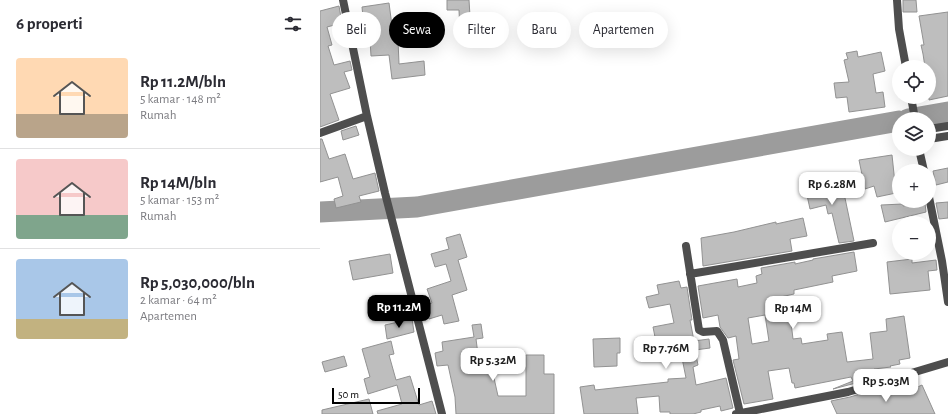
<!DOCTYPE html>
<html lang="id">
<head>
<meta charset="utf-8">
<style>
	:root { --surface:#fff; --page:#f7f7f7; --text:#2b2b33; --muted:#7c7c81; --line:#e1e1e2; --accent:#000 }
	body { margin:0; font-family:"Alegreya Sans",sans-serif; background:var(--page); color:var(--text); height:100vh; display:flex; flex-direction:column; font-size:15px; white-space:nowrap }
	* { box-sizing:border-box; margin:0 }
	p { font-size:13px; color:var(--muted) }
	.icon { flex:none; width:22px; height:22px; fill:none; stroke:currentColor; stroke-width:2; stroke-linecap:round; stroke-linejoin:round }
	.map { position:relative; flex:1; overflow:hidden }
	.drawer { display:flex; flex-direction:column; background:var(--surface); width:320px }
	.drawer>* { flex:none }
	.banner { position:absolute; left:12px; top:12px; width:380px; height:36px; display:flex; gap:8px }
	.controls { position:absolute; left:572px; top:60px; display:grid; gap:8px }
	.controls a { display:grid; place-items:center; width:44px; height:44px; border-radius:50%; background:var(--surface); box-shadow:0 4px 16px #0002; font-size:20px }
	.scale { position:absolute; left:12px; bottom:10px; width:88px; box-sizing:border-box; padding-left:4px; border:2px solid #000; border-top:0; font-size:11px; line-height:14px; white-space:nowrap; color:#000; -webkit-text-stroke:3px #fff; paint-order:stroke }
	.price { position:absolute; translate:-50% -34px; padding:0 9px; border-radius:8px; background:#fff; color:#222; font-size:13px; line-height:26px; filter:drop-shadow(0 1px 2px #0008) }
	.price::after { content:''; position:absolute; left:50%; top:24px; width:12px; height:9px; margin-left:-6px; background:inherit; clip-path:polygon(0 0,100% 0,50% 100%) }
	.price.current { background:var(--accent); color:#fff }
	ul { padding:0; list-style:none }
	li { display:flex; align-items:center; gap:12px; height:100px; padding:0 16px }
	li+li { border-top:1px solid var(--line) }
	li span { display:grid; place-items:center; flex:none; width:112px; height:80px; border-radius:4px; color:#555 }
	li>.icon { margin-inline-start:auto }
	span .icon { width:48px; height:48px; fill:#fffc; stroke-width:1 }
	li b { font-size:17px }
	h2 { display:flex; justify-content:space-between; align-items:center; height:48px; padding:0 16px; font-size:17px }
	.pill { padding:0 14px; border-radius:18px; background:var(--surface); box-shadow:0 4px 16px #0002; font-size:14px; line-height:36px }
	.pill.current { background:var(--accent); color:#fff }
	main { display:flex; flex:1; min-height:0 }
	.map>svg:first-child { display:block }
</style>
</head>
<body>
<main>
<section class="drawer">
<h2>6 properti<svg class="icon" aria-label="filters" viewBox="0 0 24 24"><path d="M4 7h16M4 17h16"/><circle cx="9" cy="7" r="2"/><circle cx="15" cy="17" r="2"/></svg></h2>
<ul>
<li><span style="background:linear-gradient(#ffd9b3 70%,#b9a48a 0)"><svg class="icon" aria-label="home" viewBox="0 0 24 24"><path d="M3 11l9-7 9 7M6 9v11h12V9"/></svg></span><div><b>Rp 11.2M/bln</b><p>5 kamar · 148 m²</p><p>Rumah</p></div></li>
<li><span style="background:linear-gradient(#f6c9c9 70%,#7fa58c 0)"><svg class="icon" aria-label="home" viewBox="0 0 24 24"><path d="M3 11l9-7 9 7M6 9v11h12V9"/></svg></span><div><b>Rp 14M/bln</b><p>5 kamar · 153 m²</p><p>Rumah</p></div></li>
<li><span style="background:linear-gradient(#a9c7e8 75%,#c2b280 0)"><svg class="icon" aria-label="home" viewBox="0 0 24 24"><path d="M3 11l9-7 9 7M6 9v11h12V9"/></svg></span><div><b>Rp 5,030,000/bln</b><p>2 kamar · 64 m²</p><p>Apartemen</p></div></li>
</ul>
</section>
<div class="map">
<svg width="628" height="414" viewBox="0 0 628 414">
	<rect width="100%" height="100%" fill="#fff"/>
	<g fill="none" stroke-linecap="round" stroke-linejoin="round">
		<!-- river -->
		<path stroke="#9c9c9c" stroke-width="21" d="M 588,119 L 628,112
			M 0,212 L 97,207 L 579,121"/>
	</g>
	<!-- building -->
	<path fill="#bebebe" stroke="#929292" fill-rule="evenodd" d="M 127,0 L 149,0 L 151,32 L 140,33 L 139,10 L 127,10 Z
		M 583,0 L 596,0 L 597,12 L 583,12 Z
		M 69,3 L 74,41 L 78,40 L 79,64 L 104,61 L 105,75 L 72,79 L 69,55 L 51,56 L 50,40 L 48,40 L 45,17 L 43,17 L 42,7 Z
		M 19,6 L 22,23 L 7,27 L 12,45 L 8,46 L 14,65 L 30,61 L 32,70 L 24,72 L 30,88 L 10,94 L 19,120 L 0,127 L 0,11 Z
		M 628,12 L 628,96 L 609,100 L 609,67 L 605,67 L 603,54 L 601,45 L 604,45 L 599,16 Z
		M 537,51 L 538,57 L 561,52 L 565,71 L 553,74 L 556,93 L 563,92 L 565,107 L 529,112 L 527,97 L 516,98 L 514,83 L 529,82 L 524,60 L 528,59 L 526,53 Z
		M 36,126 L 39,135 L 23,140 L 21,131 Z
		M 0,139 L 2,139 L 9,159 L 25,154 L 33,179 L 55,173 L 59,191 L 39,196 L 41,202 L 16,208 L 14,199 L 23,196 L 18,177 L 0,182 Z
		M 572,155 L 576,193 L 557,197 L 554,186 L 545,189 L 539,160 Z
		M 628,168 L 628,182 L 616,185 L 613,171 Z
		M 521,179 L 534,241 L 519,243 L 512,213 L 508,214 L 506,205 L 490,209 L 485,186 Z
		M 628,202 L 628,218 L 619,219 L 616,203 Z
		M 605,203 L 606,212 L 565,222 L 561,205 L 583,204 L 583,206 Z
		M 483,218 L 487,236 L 470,239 L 472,251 L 383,266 L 381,238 L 414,232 L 456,222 L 456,224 Z
		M 140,234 L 147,257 L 138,260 L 147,290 L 132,295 L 139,321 L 124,324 L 122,315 L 109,319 L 106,305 L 112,303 L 107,289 L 131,281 L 126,264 L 115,267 L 111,254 L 129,249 L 126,238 Z
		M 534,252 L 537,271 L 512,276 L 513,282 L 474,290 L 474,294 L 456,298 L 459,316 L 470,314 L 473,339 L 481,338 L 482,344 L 508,340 L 507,334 L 522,332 L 527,362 L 553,359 L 550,333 L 567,331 L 566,319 L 584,316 L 590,358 L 579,360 L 580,364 L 570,366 L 571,367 L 554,369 L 555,378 L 513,389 L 533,381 L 531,377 L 475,388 L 474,383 L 472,383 L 469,368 L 448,371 L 453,399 L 424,404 L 413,360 L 419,359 L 416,336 L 408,338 L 400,327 L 398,315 L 383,318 L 378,286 L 417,279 L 418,287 L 437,283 L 436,276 L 442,274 L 441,268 L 475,262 L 475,264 L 493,260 L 493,259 ZM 445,315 L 449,341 L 432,344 L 428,318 Z
		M 70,254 L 73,273 L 33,280 L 29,261 Z
		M 592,259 L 592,263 L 616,260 L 617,270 L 608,271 L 610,290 L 570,294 L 567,262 Z
		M 359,281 L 361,288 L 367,287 L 372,320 L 370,320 L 374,341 L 389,339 L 390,348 L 375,350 L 378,365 L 373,367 L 376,385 L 406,378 L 413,408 L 401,411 L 400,406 L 381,410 L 381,412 L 373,414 L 350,414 L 350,412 L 340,412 L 339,396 L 316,398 L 318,414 L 264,414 L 260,387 L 274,385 L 275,390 L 348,382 L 348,379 L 366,378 L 362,358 L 363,358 L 360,338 L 336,342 L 333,327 L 354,323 L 350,304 L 329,308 L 326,297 L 339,294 L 337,285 Z
		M 92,319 L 94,332 L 67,339 L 65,325 Z
		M 161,324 L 163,338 L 156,339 L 159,362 L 170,360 L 178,396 L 206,396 L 206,355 L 224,355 L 224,374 L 234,374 L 234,414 L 136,414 L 135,397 L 128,365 L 117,366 L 115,353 L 123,351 L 122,342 L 154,337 L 152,325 Z
		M 300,338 L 300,353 L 297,353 L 297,366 L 274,367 L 273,339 Z
		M 71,341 L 74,354 L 69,355 L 76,380 L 90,376 L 99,405 L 112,401 L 116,414 L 58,414 L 57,411 L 82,404 L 77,385 L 48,394 L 44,379 L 50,377 L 42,349 Z
		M 24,356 L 27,366 L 5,372 L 2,362 Z
		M 602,385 L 615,414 L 517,414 L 511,401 L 530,397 L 557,389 L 557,392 L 575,386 L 579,386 L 582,394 Z
		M 49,399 L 53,414 L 2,414 L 2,410 Z"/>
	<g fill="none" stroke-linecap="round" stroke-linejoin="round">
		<!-- minor -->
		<path stroke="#4e4e4e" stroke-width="8" d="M 23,0 L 47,116 L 65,193 L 122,414
			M 577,0 L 579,29 L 586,67
			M 591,97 L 595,119
			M 609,129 L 628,126
			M 0,133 L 47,116
			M 609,139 L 628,136
			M 599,149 L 604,171
			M 609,197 L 622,261 L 628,302
			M 366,246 L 379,330 L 383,332 L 397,331 L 403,340 L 420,413
			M 370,274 L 553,243
			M 416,414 L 528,392 L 628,362"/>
	</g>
</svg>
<div class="controls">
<a><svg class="icon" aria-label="locate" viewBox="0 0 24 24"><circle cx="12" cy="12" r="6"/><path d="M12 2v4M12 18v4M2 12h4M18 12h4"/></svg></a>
<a><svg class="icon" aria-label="layers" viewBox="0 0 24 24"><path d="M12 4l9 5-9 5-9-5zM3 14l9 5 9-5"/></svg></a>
<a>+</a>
<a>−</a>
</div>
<div class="scale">50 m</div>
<b class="price" style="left:512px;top:206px">Rp 6.28M</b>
<b class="price current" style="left:79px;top:329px">Rp 11.2M</b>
<b class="price" style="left:473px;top:330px">Rp 14M</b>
<b class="price" style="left:346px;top:370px">Rp 7.76M</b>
<b class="price" style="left:173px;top:382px">Rp 5.32M</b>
<b class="price" style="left:566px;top:403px">Rp 5.03M</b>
<div class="banner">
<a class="pill">Beli</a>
<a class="pill current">Sewa</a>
<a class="pill">Filter</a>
<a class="pill">Baru</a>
<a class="pill">Apartemen</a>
</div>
</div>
</main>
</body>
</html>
